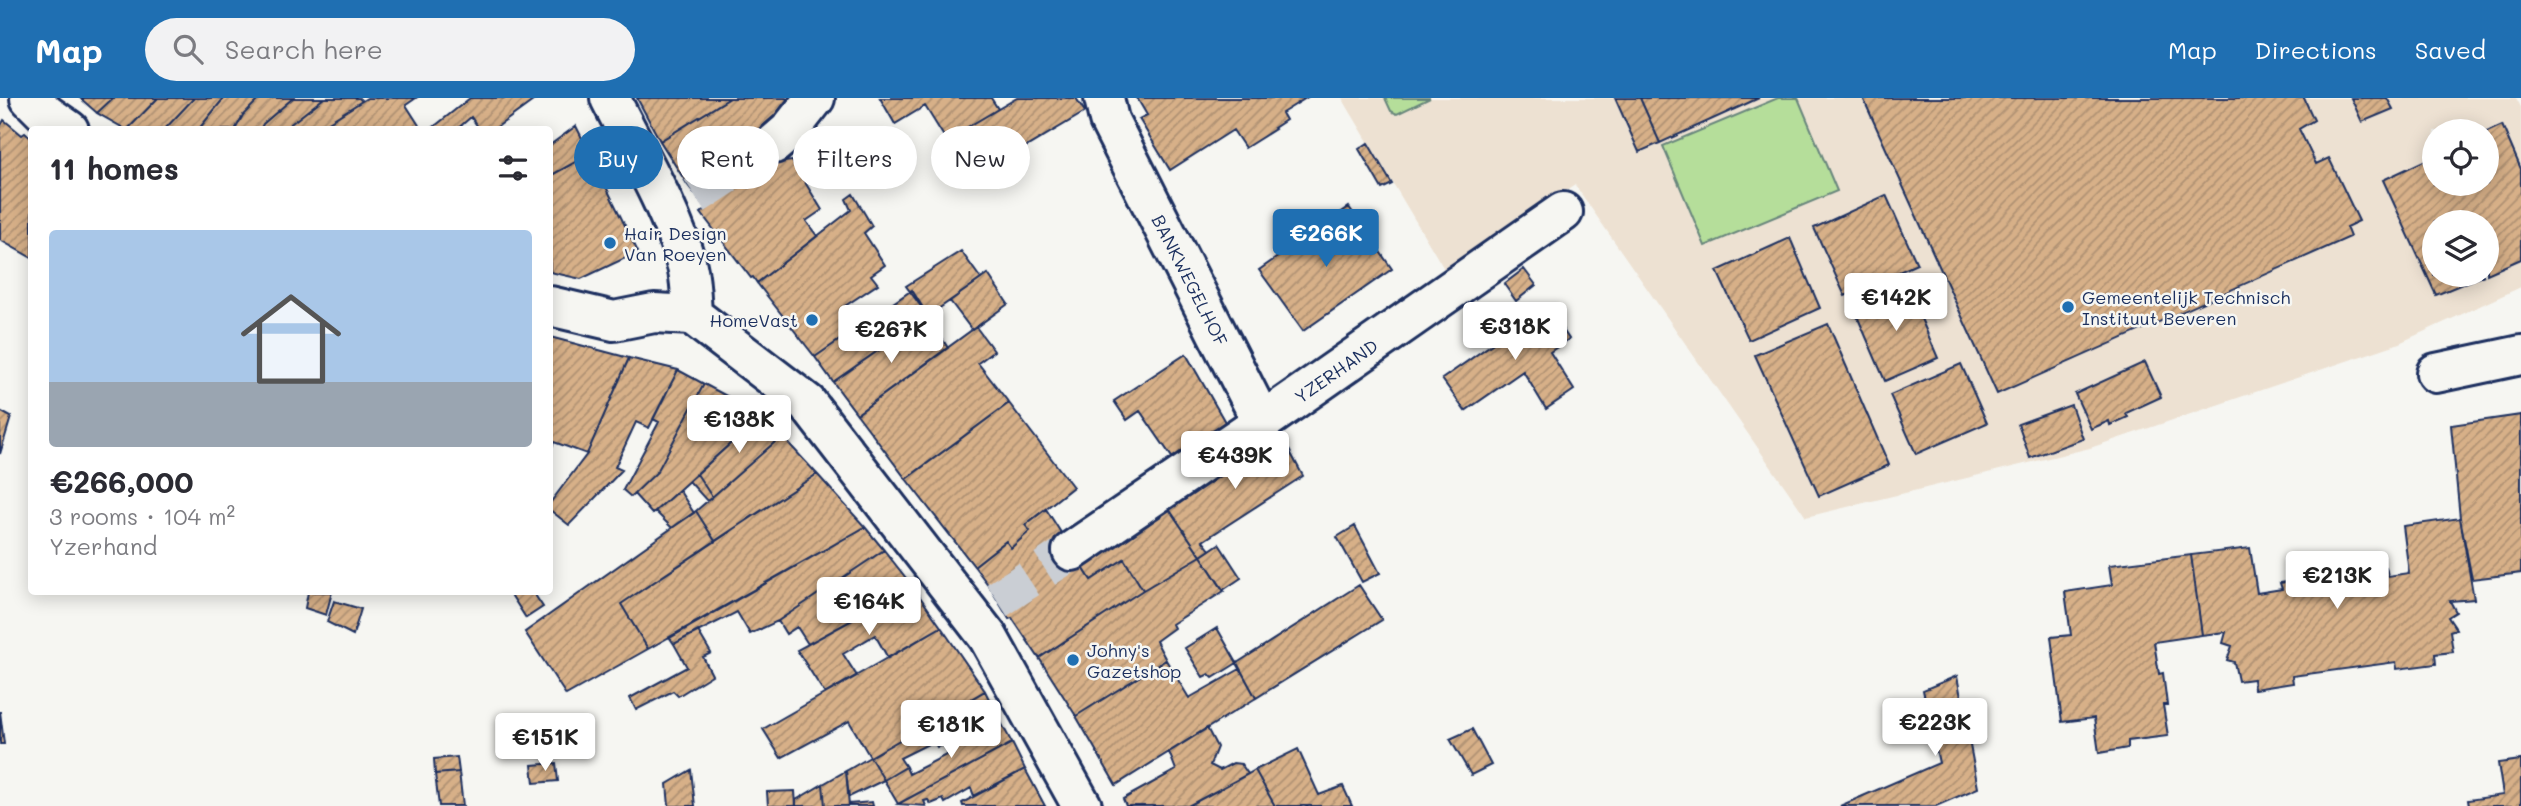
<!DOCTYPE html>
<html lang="en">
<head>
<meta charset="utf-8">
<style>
	:root { --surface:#fff; --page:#f2f2f3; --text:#2b2b33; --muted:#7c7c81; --line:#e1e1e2; --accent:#1f6fb2 }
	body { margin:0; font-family:Mali,sans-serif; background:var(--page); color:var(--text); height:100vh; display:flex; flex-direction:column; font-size:26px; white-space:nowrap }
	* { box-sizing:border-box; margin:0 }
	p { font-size:23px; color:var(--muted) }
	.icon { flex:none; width:38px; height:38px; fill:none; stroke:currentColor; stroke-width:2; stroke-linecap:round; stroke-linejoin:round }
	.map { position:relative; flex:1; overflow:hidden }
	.side { position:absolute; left:28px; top:28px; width:525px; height:469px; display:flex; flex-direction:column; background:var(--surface); border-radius:7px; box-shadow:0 4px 18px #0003 }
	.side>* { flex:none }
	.hud { position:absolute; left:574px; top:28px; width:665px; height:63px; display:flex; gap:14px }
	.controls { position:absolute; left:2422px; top:21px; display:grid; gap:14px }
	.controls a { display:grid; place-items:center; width:77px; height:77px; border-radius:50%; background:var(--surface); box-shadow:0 4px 18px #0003; font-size:35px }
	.price { position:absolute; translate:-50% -60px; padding:0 16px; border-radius:7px; background:#fff; color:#222; font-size:23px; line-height:46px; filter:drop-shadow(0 2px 4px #0008) }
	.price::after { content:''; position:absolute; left:50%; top:42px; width:21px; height:16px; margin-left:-10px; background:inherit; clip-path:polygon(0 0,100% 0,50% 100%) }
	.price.current { background:var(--accent); color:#fff }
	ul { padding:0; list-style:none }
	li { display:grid; align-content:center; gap:14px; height:371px; padding:0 21px }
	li+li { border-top:2px solid var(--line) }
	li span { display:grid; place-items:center; height:217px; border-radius:7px; color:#555 }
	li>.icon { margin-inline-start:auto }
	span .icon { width:126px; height:126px; fill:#fffc; stroke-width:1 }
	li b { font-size:30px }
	h2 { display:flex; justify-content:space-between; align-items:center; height:84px; padding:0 21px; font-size:30px }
	.tag { padding:0 24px; border-radius:32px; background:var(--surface); box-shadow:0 4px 18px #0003; font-size:24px; line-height:63px }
	.tag.current { background:var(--accent); color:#fff }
	header { display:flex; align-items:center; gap:42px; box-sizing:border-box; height:98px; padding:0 35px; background:var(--accent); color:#fff }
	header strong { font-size:33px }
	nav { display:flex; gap:38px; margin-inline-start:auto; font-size:24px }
	.search { width:490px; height:63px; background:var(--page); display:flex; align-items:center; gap:18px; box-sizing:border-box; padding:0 24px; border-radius:38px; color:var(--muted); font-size:26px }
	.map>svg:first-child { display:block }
</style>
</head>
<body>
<header>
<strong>Map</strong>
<div class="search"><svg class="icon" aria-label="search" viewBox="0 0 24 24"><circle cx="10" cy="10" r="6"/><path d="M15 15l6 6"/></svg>Search here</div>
<nav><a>Map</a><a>Directions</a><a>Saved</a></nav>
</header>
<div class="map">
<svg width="2521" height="708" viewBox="0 0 2521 708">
	<defs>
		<pattern id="building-hatch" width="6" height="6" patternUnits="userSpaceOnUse" patternTransform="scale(1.75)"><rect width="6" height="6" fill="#d7b088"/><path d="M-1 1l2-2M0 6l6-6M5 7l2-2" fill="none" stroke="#ae9072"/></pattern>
	</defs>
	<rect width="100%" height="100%" fill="#f6f6f2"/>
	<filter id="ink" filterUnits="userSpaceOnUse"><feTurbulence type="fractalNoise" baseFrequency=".0143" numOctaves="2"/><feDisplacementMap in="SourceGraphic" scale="14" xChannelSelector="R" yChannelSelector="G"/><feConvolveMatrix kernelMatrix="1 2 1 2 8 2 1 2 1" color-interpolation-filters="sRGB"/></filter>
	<g filter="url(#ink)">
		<!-- built -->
		<path fill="#ede1d2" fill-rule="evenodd" d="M 1342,0 L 2516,0 L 2521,9 L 2521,189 L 2397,246 L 2090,350 L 1806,419 L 1575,87 L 1446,174 ZM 2434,33 L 2487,33 L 2487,86 L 2434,86 ZM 2434,124 L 2487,124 L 2487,177 L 2434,177 Z"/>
		<!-- green -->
		<path fill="#b5de9a" stroke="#68867c" stroke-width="2" d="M 1385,0 L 1430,0 L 1397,16 L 1391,13 Z
			M 1778,0 L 1798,0 L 1837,93 L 1705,148 L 1663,48 Z"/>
		<!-- building -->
		<path fill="url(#building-hatch)" stroke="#1b2f5e" stroke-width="2" d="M 80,0 L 113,0 L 97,15 Z
			M 113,0 L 158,0 L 127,32 L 97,15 Z
			M 158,0 L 194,0 L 164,32 L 127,32 Z
			M 194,0 L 224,0 L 198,32 L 164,32 Z
			M 224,0 L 260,0 L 243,17 L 235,32 L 198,32 Z
			M 260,0 L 293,0 L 263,26 L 260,32 L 235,32 L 243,17 Z
			M 293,0 L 324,0 L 283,32 L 260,32 L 263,26 Z
			M 324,0 L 359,0 L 362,3 L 316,32 L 283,32 Z
			M 367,0 L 416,0 L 406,7 L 422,32 L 316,32 Z
			M 470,0 L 537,0 L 493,32 L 480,32 L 471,19 L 456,32 L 430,32 Z
			M 637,0 L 730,0 L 660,43 Z
			M 730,0 L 786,0 L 794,13 L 759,38 L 758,35 L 731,51 L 733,54 L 729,57 L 727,54 L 701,69 L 703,72 L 687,82 L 689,85 L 687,86 L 660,43 Z
			M 880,0 L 991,0 L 998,11 L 946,42 L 925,8 L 895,26 Z
			M 1017,0 L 1076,0 L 1085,14 L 979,77 L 954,37 Z
			M 1137,0 L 1306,0 L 1282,15 L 1286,22 L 1274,30 L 1275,31 L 1245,50 L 1233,32 L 1170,72 L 1139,21 L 1147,17 Z
			M 1615,0 L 1640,0 L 1660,45 L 1639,54 Z
			M 1640,0 L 1759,0 L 1660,45 Z
			M 1863,0 L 2304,0 L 2314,22 L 2299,31 L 2316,66 L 2329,60 L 2359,123 L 2346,129 L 2350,139 L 1997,296 Z
			M 2351,0 L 2387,0 L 2393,11 L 2362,24 Z
			M 4,22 L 22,37 L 25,35 L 32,41 L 32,160 L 0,142 L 0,29 Z
			M 2502,27 L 2521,71 L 2521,161 L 2487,176 L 2487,124 L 2434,124 L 2434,177 L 2484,177 L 2436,197 L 2383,82 L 2434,58 L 2434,86 L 2487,86 L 2487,34 Z
			M 576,28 L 590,56 L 550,78 L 550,47 Z
			M 767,33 L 785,64 L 792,63 L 822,112 L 806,123 L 817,138 L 757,185 L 753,179 L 751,180 L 701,115 L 706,111 L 687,86 L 689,85 L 687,82 L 703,72 L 701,69 L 727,54 L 729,57 L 733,54 L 731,51 L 758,35 L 759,38 Z
			M 1368,45 L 1392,86 L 1382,91 L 1359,51 Z
			M 590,56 L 638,154 L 581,181 L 550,174 L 550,78 Z
			M 853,96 L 872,128 L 864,135 L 885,167 L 871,177 L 878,186 L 845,208 L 861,227 L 815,259 L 757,185 L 851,112 L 846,101 Z
			M 1886,97 L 1917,166 L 1845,198 L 1814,130 Z
			M 1349,109 L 1392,171 L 1303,233 L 1259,172 Z
			M 1790,140 L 1820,210 L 1749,242 L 1717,173 Z
			M 961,153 L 981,181 L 928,218 L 906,188 Z
			M 1524,171 L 1536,187 L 1516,203 L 1504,186 Z
			M 988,176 L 1008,206 L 972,232 L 950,203 Z
			M 1907,188 L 1938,260 L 1885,283 L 1854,211 Z
			M 912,192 L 928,218 L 833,284 L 815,259 Z
			M 1547,208 L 1569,241 L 1550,254 L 1574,292 L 1546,311 L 1523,273 L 1465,313 L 1442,281 L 1499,241 L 1495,236 L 1491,236 L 1526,212 L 1527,213 L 1524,215 L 1528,221 Z
			M 928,218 L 948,250 L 857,316 L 833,284 Z
			M 1828,226 L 1889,367 L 1819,398 L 1755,257 Z
			M 976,229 L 994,253 L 978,265 L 1009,305 L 906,381 L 857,316 Z
			M 550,239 L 629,260 L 587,356 L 554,344 L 550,354 Z
			M 1186,256 L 1229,331 L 1178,368 L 1140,313 L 1127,322 L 1114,303 Z
			M 629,260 L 678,272 L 649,330 L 636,324 L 615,369 L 622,372 L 569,427 L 550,412 L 550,405 L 587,356 Z
			M 2145,264 L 2161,299 L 2126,315 L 2128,319 L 2110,327 L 2109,323 L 2091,331 L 2075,296 Z
			M 1961,266 L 1987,325 L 1916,356 L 1890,297 Z
			M 678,272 L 704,286 L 657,374 L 631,399 L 623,392 L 659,324 L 653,321 Z
			M 704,286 L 762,317 L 652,416 L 634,396 L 657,374 Z
			M 1009,305 L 1073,389 L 1025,427 L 1030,433 L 1011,450 L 1006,443 L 974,468 L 906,381 Z
			M 2071,307 L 2083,341 L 2030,360 L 2018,326 Z
			M 0,313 L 11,319 L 0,356 Z
			M 762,317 L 782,338 L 712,399 L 697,376 Z
			M 2521,317 L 2521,475 L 2472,481 L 2460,420 L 2451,327 Z
			M 1280,335 L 1303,378 L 1203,443 L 1210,452 L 1201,458 L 1167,408 Z
			M 782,338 L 817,376 L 715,443 L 696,413 Z
			M 697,376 L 712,399 L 707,403 L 689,383 Z
			M 817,376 L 865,429 L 648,551 L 621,506 Z
			M 679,392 L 694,415 L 672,430 L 655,413 Z
			M 1167,408 L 1201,458 L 1143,492 L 1124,461 L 1091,482 L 1080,465 Z
			M 1046,411 L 1091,482 L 1124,461 L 1143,492 L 1039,560 L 1012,520 L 1009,521 L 989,488 L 974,468 L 1006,443 L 1011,450 L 1030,433 L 1025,427 Z
			M 696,413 L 715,443 L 621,506 L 648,551 L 566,597 L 525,534 Z
			M 2460,420 L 2474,501 L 2450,503 L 2456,514 L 2448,519 L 2456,531 L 2450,533 L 2453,554 L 2435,556 L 2436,566 L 2397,571 L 2396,564 L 2292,578 L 2293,585 L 2254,591 L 2253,581 L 2238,583 L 2234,564 L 2227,562 L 2232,548 L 2223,545 L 2226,534 L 2202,537 L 2191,457 L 2250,450 L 2257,495 L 2282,491 L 2280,485 L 2386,469 L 2388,478 L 2409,475 L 2403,428 Z
			M 1355,428 L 1380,475 L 1362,484 L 1337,439 Z
			M 865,429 L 884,452 L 778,523 L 750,536 L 737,514 L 674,546 L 670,540 Z
			M 1219,446 L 1241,480 L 1223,492 L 1201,458 Z
			M 884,452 L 913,489 L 808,546 L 797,529 L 786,536 L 778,523 Z
			M 2191,457 L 2202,537 L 2154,544 L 2159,576 L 2163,575 L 2167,607 L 2163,607 L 2168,638 L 2128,643 L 2128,650 L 2099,655 L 2094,620 L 2062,624 L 2051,539 L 2071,537 L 2065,494 L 2112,487 L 2109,467 Z
			M 1201,458 L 1224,493 L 1172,526 L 1174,530 L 1156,543 L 1166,562 L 1076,618 L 1039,560 L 1143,492 Z
			M 1359,487 L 1382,522 L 1256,600 L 1237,565 Z
			M 913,489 L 941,529 L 888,560 L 875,537 L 843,556 L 857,578 L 825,596 L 797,552 Z
			M 308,494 L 332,494 L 326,517 L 305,510 Z
			M 513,494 L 533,494 L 543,509 L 526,520 L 510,495 Z
			M 334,503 L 361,511 L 353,537 L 327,524 Z
			M 941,529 L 985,593 L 870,659 L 849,623 L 781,660 L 763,631 Z
			M 1217,530 L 1237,565 L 1213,580 L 1209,576 L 1203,579 L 1185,550 Z
			M 698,533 L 711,555 L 703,559 L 712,577 L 678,598 L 673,593 L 636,612 L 630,600 L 687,569 L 674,546 Z
			M 1166,562 L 1189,600 L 1240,571 L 1256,600 L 1116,687 L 1076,618 Z
			M 1957,578 L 1978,690 L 1936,708 L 1840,708 L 1939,665 L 1923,592 Z
			M 985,593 L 997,617 L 946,646 L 937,649 L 934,643 L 900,660 L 906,669 L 884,682 L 870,659 Z
			M 0,613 L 4,646 L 0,646 Z
			M 997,617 L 1012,645 L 898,706 L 884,682 L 906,669 L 909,676 L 950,655 L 946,646 Z
			M 1207,630 L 1217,649 L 1210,667 L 1220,672 L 1233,665 L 1241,666 L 1248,676 L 1188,708 L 1126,708 L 1123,701 L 1176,672 L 1169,654 Z
			M 1472,631 L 1491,667 L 1471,677 L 1450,641 Z
			M 1012,645 L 1025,671 L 974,698 L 971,690 L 945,705 L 943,701 L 931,706 L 928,702 L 924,703 L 926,708 L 898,706 Z
			M 1298,651 L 1319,697 L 1343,688 L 1352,708 L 1275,708 L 1255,672 Z
			M 457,659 L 459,674 L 435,676 L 434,661 Z
			M 870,659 L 884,682 L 849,699 L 846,673 Z
			M 2521,662 L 2521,708 L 2469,708 L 2468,702 L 2503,697 L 2498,665 Z
			M 556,665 L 558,683 L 534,685 L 532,667 Z
			M 1025,671 L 1045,708 L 963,708 L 962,705 Z
			M 691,672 L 695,708 L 669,708 L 667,686 Z
			M 1255,672 L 1275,708 L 1188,708 L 1248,676 Z
			M 846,673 L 849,708 L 825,708 L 823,686 Z
			M 459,674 L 463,708 L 439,708 L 435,676 Z
			M 823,686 L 825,708 L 796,708 L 796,702 Z
			M 795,693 L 796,708 L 768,708 L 767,694 Z
			M 872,704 L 873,708 L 849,708 L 849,706 Z"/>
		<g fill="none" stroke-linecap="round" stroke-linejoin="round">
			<!-- street-tunnel -->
			<path stroke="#caced4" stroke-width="38" stroke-dasharray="38 19" stroke-linecap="butt" d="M 695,98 L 774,46
				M 997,502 L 1072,453"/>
			<defs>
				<path id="street" d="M 30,0 L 46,16 L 69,32
					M 610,0 C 637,54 671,110 687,168 C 691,184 691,202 692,217
					M 1104,0 L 1109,22 L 1262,324
					M 774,46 L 789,33 L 815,0
					M 550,208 L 614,223 L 654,215 L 692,217 L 807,305 L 988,539 L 1082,708
					M 2436,275 L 2521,257
					M 1072,453 L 1262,324 L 1563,114"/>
			</defs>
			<!-- street casing -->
			<use href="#street" stroke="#1b2f5e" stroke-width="44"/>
			<!-- street -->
			<use href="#street" stroke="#f6f6f2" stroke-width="38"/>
		</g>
	</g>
	<!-- markers -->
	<g fill="#1f6fb2" stroke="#f6f6f2" stroke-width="2.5">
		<circle cx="610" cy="145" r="7"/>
		<circle cx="2068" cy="209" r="7"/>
		<circle cx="812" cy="222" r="7"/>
		<circle cx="1073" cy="562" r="7"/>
	</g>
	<g text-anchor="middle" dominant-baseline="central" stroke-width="5" stroke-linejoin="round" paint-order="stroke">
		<!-- poi labels -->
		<g font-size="18" fill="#1b2f5e" stroke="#f6f6f2" text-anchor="start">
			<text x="624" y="135">Hair Design<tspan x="624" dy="21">Van Roeyen</tspan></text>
			<text x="2082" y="199">Gemeentelijk Technisch<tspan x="2082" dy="21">Instituut Beveren</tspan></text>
			<text x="798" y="222" text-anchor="end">HomeVast</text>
			<text x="1087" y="552">Johny's<tspan x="1087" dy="21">Gazetshop</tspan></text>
		</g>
		<!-- street labels -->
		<g font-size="18" fill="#1b2f5e" stroke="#f6f6f2">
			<text transform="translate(1190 182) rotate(63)">BANKWEGELHOF</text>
			<text transform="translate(1336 273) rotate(-35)">YZERHAND</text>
		</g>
	</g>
</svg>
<div class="controls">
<a><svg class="icon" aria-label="locate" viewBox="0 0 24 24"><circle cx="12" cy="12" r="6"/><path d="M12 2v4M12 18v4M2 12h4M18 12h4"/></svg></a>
<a><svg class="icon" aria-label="layers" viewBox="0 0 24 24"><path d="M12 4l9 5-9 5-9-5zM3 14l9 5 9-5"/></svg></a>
</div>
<b class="price current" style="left:1326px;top:171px">€266K</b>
<b class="price" style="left:1896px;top:235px">€142K</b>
<b class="price" style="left:1515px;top:264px">€318K</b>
<b class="price" style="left:891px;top:267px">€267K</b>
<b class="price" style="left:739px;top:357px">€138K</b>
<b class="price" style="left:1235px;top:393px">€439K</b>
<b class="price" style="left:2337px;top:513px">€213K</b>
<b class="price" style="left:869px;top:539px">€164K</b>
<b class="price" style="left:1935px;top:660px">€223K</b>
<b class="price" style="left:951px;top:662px">€181K</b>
<b class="price" style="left:545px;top:675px">€151K</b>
<div class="hud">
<a class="tag current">Buy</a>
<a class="tag">Rent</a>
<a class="tag">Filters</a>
<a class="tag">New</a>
</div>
<section class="side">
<h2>11 homes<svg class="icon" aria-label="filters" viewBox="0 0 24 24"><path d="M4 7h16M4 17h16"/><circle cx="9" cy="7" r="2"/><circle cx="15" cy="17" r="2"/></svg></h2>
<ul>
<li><span style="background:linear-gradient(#a9c7e8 70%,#9aa5b1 0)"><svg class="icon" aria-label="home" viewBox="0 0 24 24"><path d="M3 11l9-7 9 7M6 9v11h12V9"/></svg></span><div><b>€266,000</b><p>3 rooms · 104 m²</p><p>Yzerhand</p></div></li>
</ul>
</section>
</div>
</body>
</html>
